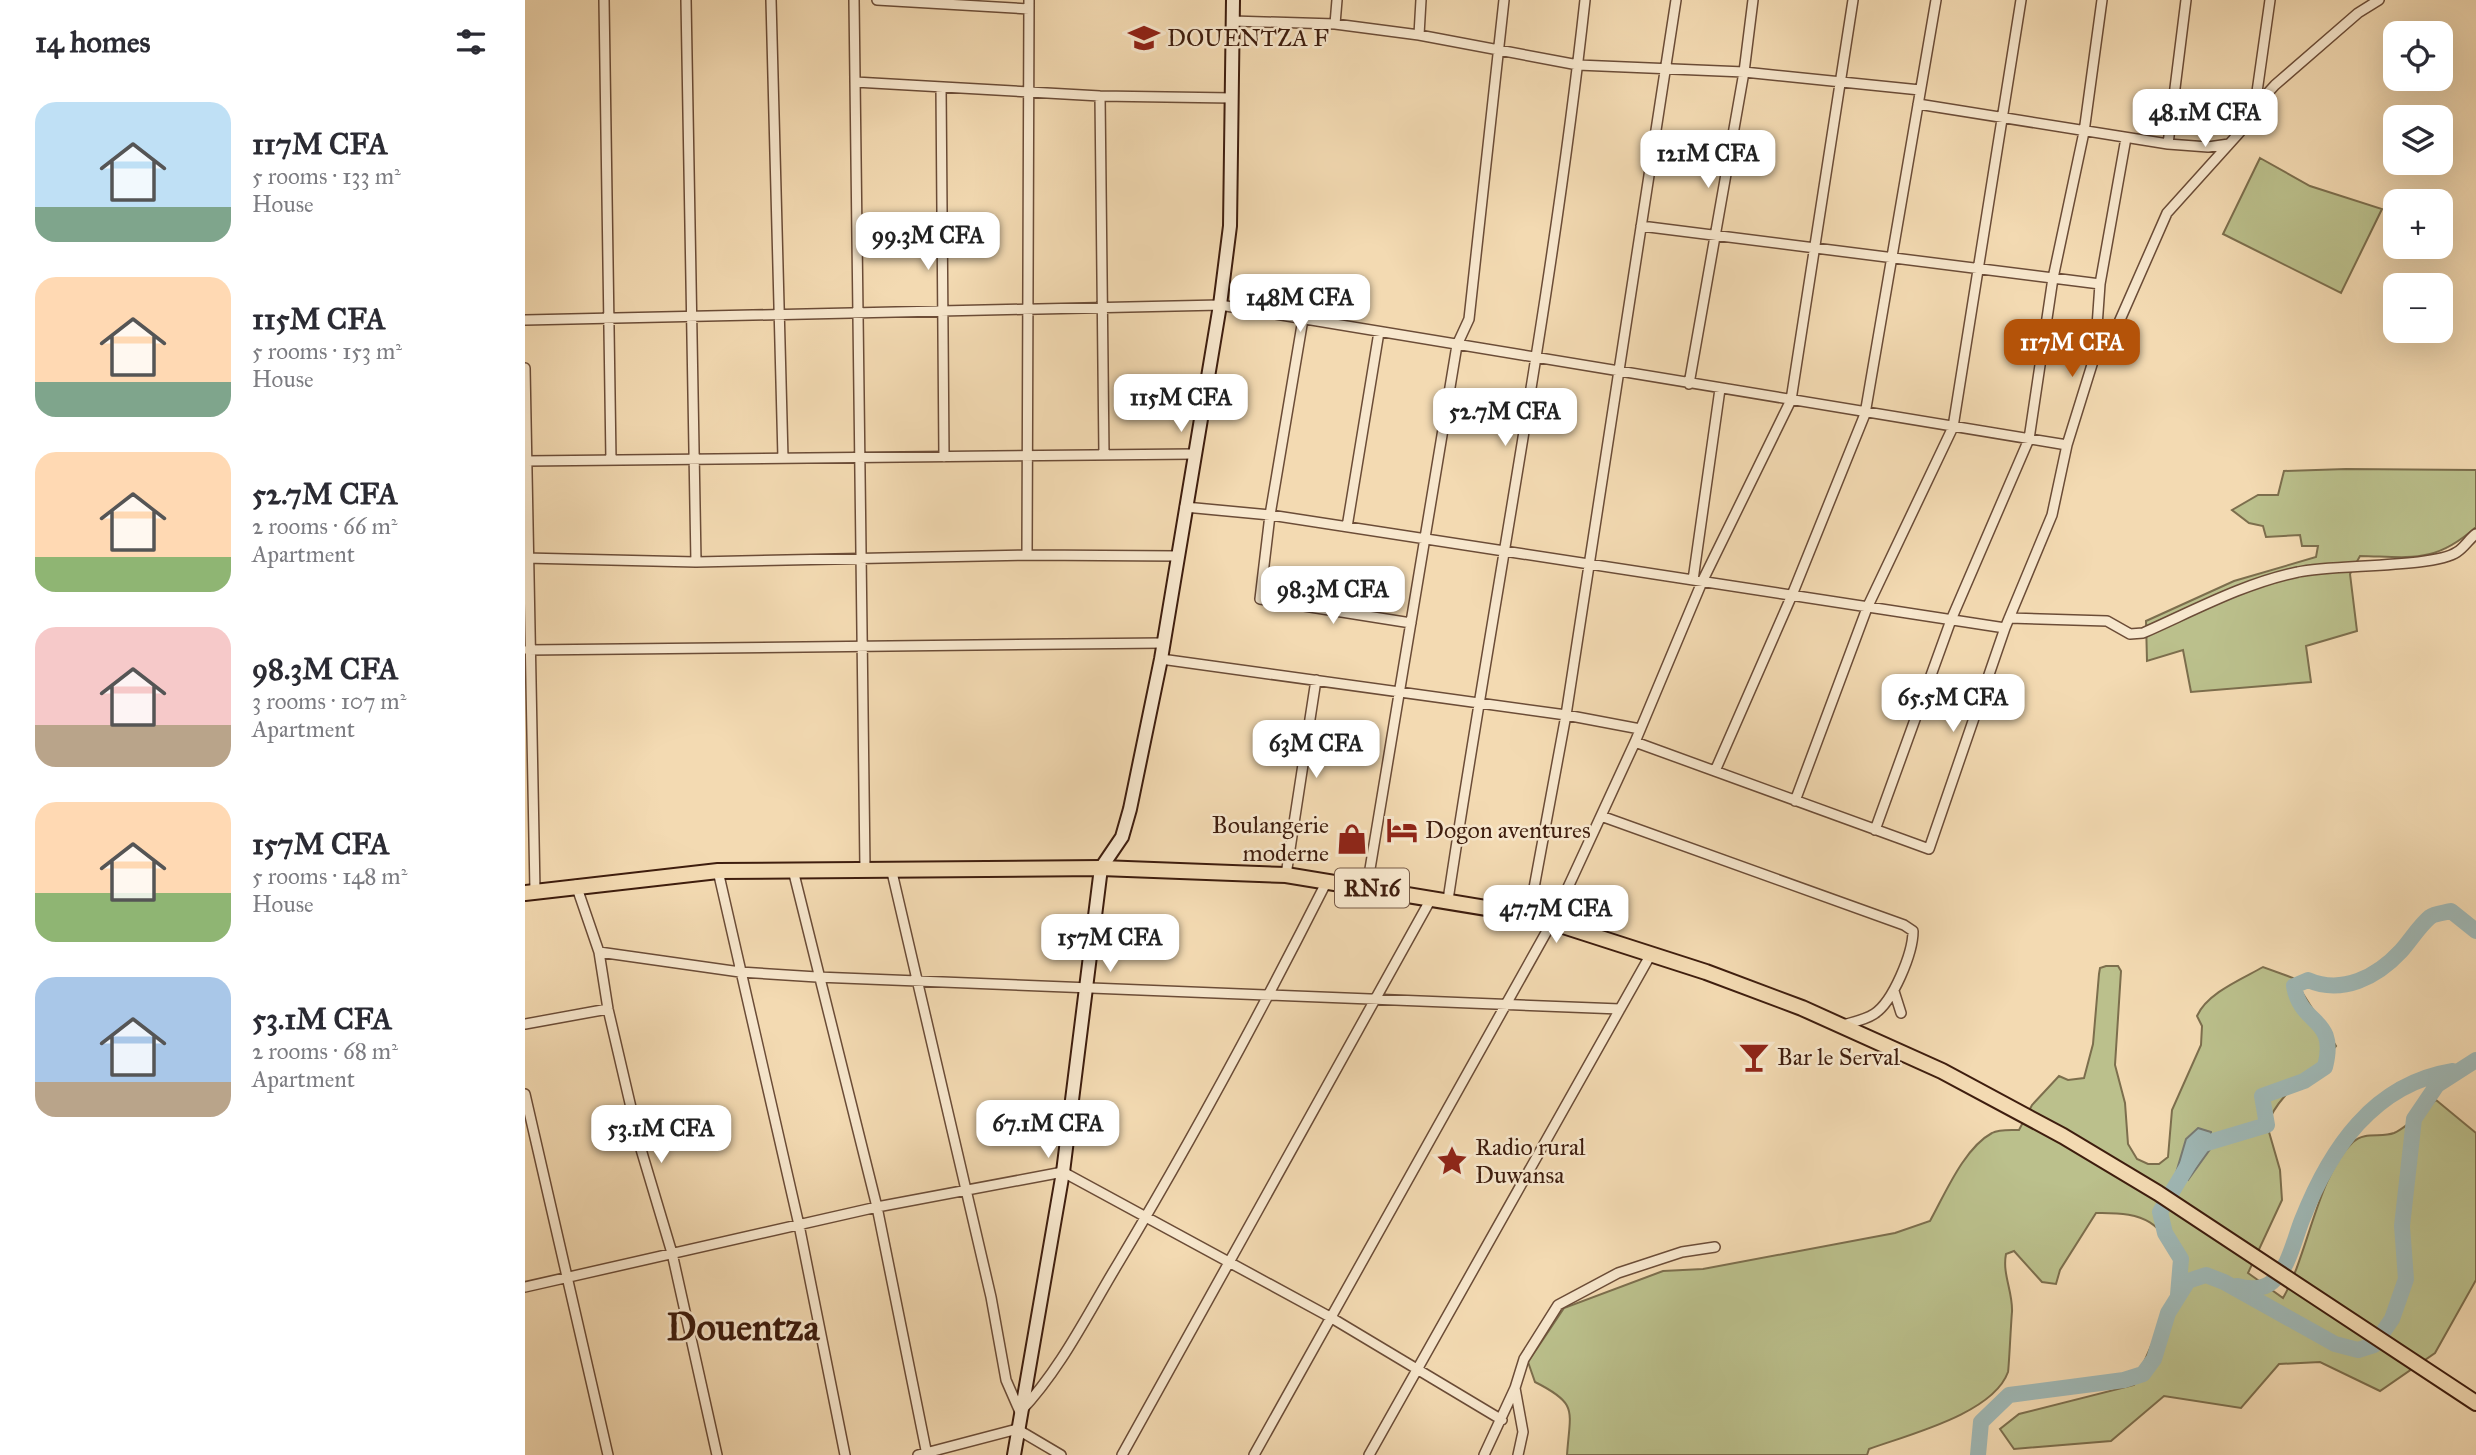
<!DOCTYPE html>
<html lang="en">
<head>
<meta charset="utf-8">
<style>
	:root { --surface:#fff; --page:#f7f7f7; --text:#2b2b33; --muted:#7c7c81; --accent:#b45309 }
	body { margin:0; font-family:"IM FELL Great Primer",serif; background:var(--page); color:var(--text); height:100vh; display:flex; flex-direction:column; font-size:26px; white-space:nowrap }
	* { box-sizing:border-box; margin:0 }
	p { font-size:23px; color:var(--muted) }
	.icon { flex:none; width:38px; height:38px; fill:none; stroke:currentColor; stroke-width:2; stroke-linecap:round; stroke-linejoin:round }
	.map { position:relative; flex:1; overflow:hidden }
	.drawer { display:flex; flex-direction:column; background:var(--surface); width:525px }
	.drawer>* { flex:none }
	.controls { position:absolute; left:1858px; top:21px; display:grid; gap:14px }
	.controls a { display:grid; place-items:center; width:70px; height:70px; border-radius:14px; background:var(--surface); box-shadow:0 7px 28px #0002; font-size:35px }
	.price { position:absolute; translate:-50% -60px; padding:0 16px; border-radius:14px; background:#fff; color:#222; font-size:23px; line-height:46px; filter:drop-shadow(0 2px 4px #0008) }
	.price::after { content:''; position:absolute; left:50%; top:42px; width:21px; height:16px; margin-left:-10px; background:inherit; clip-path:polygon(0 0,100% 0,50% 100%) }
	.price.current { background:var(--accent); color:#fff }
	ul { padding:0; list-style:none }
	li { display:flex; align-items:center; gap:21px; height:175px; padding:0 35px }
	li span { display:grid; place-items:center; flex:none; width:196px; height:140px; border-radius:21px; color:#555 }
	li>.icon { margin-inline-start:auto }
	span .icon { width:84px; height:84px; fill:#fffc; stroke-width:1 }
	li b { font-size:30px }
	h2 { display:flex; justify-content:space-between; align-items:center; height:84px; padding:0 35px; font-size:30px }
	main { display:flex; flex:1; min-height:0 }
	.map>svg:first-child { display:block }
</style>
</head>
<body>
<main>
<section class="drawer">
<h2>14 homes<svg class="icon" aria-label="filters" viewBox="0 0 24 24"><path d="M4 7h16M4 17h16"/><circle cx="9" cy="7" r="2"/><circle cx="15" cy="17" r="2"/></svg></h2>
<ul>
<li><span style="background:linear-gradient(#bfe0f5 75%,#7fa58c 0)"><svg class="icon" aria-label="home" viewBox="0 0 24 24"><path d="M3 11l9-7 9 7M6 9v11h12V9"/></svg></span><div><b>117M CFA</b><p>5 rooms · 133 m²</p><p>House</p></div></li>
<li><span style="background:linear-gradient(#ffd9b3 75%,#7fa58c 0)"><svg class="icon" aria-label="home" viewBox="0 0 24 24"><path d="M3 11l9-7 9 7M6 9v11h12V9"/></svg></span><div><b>115M CFA</b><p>5 rooms · 153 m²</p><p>House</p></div></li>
<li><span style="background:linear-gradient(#ffd9b3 75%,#8fb573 0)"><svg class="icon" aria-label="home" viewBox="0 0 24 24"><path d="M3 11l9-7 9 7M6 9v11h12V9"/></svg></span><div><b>52.7M CFA</b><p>2 rooms · 66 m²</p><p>Apartment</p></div></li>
<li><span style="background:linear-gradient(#f6c9c9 70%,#b9a48a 0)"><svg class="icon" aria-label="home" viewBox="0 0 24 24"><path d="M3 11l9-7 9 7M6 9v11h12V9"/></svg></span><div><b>98.3M CFA</b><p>3 rooms · 107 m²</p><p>Apartment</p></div></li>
<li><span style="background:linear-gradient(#ffd9b3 65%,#8fb573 0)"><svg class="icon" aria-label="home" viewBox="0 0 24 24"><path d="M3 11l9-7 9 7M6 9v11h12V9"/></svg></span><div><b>157M CFA</b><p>5 rooms · 148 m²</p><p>House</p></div></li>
<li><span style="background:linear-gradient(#a9c7e8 75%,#b9a48a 0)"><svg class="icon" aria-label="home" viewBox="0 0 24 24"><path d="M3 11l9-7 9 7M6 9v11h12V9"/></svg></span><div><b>53.1M CFA</b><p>2 rooms · 68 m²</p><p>Apartment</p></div></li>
</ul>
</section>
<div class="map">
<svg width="1951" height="1455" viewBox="0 0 1951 1455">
	<rect width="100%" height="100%" fill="#f3dab2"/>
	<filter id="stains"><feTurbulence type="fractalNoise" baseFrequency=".00286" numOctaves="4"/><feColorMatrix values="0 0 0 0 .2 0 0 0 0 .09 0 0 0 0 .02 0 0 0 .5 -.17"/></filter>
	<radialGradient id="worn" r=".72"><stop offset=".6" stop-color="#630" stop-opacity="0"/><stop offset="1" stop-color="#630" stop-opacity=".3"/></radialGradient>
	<!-- green -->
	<path fill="#bbc08c" stroke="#7c6e4d" stroke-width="2" d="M 1735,158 L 1785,186 L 1857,209 L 1816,293 L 1698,234 Z
		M 1821,469 L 1951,470 L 1951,527 C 1910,564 1886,557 1835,556 L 1825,574 L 1832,631 L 1781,646 L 1786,682 L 1666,692 L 1658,650 L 1622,661 L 1621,621 L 1709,581 L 1791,557 L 1793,546 L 1777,546 L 1775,535 L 1741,537 L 1738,526 L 1724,523 L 1707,510 L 1733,495 L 1753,495 L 1759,471 Z
		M 1581,966 L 1593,966 L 1596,971 L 1590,1065 L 1600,1103 L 1603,1144 L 1612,1159 L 1623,1164 L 1634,1164 L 1643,1157 L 1647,1110 L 1676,1045 L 1677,1026 L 1672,1016 C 1682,993 1717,979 1738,967 L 1768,978 L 1811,1046 C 1789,1073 1754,1091 1742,1125 L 1755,1170 L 1757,1200 L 1723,1273 L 1758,1298 C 1783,1255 1793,1174 1828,1142 C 1840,1131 1856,1138 1869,1133 C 1883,1127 1899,1109 1911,1100 L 1951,1133 L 1951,1280 L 1910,1353 L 1855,1391 L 1795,1362 L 1754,1364 L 1716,1408 L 1639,1396 L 1586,1441 L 1489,1449 L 1475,1429 L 1494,1414 L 1609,1385 L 1661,1266 C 1632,1223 1626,1212 1571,1213 L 1535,1270 L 1531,1284 L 1517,1282 L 1489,1251 L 1481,1254 C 1477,1274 1488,1292 1487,1312 C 1486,1321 1484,1367 1483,1372 C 1468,1414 1382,1435 1344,1449 L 1342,1455 L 1042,1455 C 1045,1410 1054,1404 1010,1382 L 1003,1362 L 1039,1308 L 1138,1271 L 1178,1269 L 1370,1233 L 1405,1221 C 1420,1194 1439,1148 1467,1133 C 1474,1129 1486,1130 1494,1130 L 1507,1105 L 1534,1076 L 1543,1080 L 1559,1078 L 1568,1044 L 1574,974 L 1575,968 Z"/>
	<!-- water -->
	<path fill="#9fb8b6" stroke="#787a73" stroke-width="2" d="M 1673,1128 L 1686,1132 L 1686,1148 L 1663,1180 L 1651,1173 L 1661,1139 Z"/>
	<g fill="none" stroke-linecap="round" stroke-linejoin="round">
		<!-- river -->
		<path stroke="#9fb8b6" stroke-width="16" d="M 1712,1286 C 1722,1289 1738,1290 1747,1282 C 1764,1268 1769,1240 1777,1220 C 1805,1149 1848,1084 1928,1071
			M 1653,1295 L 1656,1259 L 1640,1233 L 1635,1212 L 1675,1145 L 1742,1125 L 1737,1096 L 1779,1081 L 1800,1067 C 1813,1016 1776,1027 1769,986 L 1783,980 C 1817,995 1852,977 1876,951 C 1886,940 1894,926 1905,917 C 1910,913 1919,913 1926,911 L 1951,931
			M 1453,1455 L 1456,1422 L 1484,1395 L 1599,1380 L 1618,1374 L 1629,1359 L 1643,1313 L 1663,1281 L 1681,1275 L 1699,1282 L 1810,1344 L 1833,1350 L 1849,1345 L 1867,1319 L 1881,1279 L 1877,1226 L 1889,1119 L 1912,1085 L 1951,1060"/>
		<defs>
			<path id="street" d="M 79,0 L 86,460
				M 161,0 L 171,562
				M 246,0 L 258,458
				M 329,0 L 340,868
				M 352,0 L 504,9
				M 707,21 L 810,24 L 894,35 L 1053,65 L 1219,72 L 1395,90
				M 810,24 L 812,0
				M 894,35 L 896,0
				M 330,82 L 575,96 L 707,98
				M 416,87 L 419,457
				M 575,96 L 579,455
				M 1393,104 L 1643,144 L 1683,147 L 1704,144
				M 1730,106 L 1745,0
				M 1643,144 L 1661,0
				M 1116,226 L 1575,284
				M 778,319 L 745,515 L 735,599 L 886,623
				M 0,320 L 695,305 L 1542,445
				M 1570,355 L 1591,329 L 1642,213 L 1715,132 L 1730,107 L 1750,85 L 1833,13 L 1854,0
				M 0,368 L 10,891
				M 1164,384 L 1219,72 L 1228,0
				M 1,461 L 669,454
				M 660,507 L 745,515 L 1480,628
				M 822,527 L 854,332
				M 502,555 L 504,0
				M 0,558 L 171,562 L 502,555 L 652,556
				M 1168,580 L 1195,389
				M 1484,618 L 1582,621 L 1605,634 L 1618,633 C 1668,611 1719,583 1773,572 C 1808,564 1909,568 1932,552 C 1939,548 1944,539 1951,534
				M 3,650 L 638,643
				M 636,659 L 1041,715 L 1115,729
				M 1110,742 L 1404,849 L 1480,628 L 1527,515 L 1542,445 L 1570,355 L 1575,284 L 1601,138
				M 1190,771 L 1267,595 L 1340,414 L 1411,0
				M 1270,801 L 1342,608 L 1428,427 L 1496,0
				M 1076,816 L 1379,925 L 1388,931 C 1388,953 1368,1002 1349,1014 C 1340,1020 1328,1022 1318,1025
				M 1350,830 L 1426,620 L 1504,439 L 1528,278 L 1559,132 L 1577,0
				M 366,868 L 466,1297 L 481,1380 L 495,1412 C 536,1369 563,1313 594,1262 C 668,1138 737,1010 802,881
				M 268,870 L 352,1207 L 402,1455
				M 193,871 L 274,1225 L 320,1455
				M 761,875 L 791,680
				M 51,885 L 74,952 L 83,1009 L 115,1146 L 147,1253 L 192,1455
				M 842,887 L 932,345 L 944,319 L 979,0
				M 923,900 C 968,600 1027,301 1060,0
				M 1004,915 L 1041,715 L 1151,0
				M 74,952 L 215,972 L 292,977 L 1095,1009
				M 1369,991 L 1376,1013
				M 0,1024 L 83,1009
				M 0,1094 L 83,1455
				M 0,1287 L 352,1207 L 538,1172 L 805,1317 L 977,1420
				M 990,1388 L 998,1432 L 993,1455
				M 393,1455 L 492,1429 L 536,1455
				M 597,1455 L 907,897
				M 729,1455 L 1027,922 L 1110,742 L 1177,582 L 1266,400 L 1328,0
				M 844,1455 L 1126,954
				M 959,1455 L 990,1388 L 999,1359 L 1033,1305 L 1093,1273 L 1157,1252 L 1190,1247"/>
			<path id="secondary" d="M 489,1455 L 538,1172 L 576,868 L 597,837 L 605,809 L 636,659 L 695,305 L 705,226 L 708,0"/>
			<path id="primary" d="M 0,893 L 193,871 L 576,868 L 761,875 L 1004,915 L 1181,972 L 1277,1008 L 1417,1071 L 1538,1136 L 1633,1193 L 1951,1403"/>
		</defs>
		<!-- street casing -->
		<use href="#street" stroke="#6b4c37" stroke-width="12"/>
		<!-- secondary casing -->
		<use href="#secondary" stroke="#3e1d0e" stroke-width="16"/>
		<!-- primary casing -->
		<use href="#primary" stroke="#3e1d0e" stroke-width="18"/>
		<!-- street -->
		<use href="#street" stroke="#f7e7cd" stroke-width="9"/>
		<!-- secondary -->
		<use href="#secondary" stroke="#f7e7cd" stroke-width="12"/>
		<!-- primary -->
		<use href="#primary" stroke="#f3dab2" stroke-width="14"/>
	</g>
	<!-- icons -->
	<defs>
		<symbol id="school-bare" viewBox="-9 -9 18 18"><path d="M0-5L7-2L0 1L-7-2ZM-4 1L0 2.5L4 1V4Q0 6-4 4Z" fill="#8f2418" stroke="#f7e7cd" stroke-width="2.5" paint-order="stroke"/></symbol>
		<symbol id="hotel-bare" viewBox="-9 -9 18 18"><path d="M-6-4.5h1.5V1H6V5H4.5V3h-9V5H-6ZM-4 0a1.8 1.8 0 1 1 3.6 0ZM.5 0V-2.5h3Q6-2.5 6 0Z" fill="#8f2418" stroke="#f7e7cd" stroke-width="2.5" paint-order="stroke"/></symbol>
		<symbol id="shop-bare" viewBox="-9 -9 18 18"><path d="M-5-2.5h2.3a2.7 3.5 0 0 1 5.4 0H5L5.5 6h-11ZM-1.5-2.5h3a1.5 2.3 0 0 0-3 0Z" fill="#8f2418" stroke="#f7e7cd" stroke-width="2.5" paint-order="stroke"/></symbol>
		<symbol id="bar-bare" viewBox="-9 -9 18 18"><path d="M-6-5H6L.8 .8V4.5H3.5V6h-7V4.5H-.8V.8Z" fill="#8f2418" stroke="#f7e7cd" stroke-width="2.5" paint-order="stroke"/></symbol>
		<symbol id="sight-bare" viewBox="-9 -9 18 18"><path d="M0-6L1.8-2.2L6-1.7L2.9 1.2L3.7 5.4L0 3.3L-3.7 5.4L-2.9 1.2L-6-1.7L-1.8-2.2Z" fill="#8f2418" stroke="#f7e7cd" stroke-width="2.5" paint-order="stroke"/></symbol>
	</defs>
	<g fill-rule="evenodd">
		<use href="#school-bare" x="597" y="16" width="44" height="44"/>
		<use href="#hotel-bare" x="855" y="808" width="44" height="44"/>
		<use href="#shop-bare" x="805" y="817" width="44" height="44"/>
		<use href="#bar-bare" x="1207" y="1035" width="44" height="44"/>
		<use href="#sight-bare" x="905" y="1139" width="44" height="44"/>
	</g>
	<g text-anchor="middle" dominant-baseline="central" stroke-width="5" stroke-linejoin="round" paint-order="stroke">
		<!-- shield labels -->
		<rect fill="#f7e7cd" stroke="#765a47" stroke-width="2" x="810" y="868.5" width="74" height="39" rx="5"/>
		<g font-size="23" font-weight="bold" fill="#3e1d0e">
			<text x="847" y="888">RN16</text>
		</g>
		<!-- poi labels -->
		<g font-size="24" fill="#3e1d0e" stroke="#f7e7cd" text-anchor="start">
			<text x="642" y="38">DOUENTZA F</text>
			<text x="804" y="825" text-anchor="end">Boulangerie<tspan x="804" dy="28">moderne</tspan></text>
			<text x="900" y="830">Dogon aventures</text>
			<text x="1252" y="1057">Bar le Serval</text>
			<text x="950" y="1147">Radio rural<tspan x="950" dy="28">Duwansa</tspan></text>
		</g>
		<!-- town labels -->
		<g font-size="38" font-weight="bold" fill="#3e1d0e" stroke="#f7e7cd">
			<text x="218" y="1327">Douentza</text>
		</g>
	</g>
	<rect width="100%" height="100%" filter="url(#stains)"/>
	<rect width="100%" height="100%" fill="url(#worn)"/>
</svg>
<div class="controls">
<a><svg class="icon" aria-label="locate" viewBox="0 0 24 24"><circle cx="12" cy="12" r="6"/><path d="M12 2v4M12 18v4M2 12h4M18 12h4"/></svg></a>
<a><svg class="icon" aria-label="layers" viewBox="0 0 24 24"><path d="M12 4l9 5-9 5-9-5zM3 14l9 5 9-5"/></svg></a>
<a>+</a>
<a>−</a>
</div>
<b class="price" style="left:1680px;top:149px">48.1M CFA</b>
<b class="price" style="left:1183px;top:190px">121M CFA</b>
<b class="price" style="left:403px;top:272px">99.3M CFA</b>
<b class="price" style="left:775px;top:334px">148M CFA</b>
<b class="price current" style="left:1547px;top:379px">117M CFA</b>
<b class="price" style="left:656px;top:434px">115M CFA</b>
<b class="price" style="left:980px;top:448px">52.7M CFA</b>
<b class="price" style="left:808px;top:626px">98.3M CFA</b>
<b class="price" style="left:1428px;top:734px">65.5M CFA</b>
<b class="price" style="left:791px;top:780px">63M CFA</b>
<b class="price" style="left:1031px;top:945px">47.7M CFA</b>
<b class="price" style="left:585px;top:974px">157M CFA</b>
<b class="price" style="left:523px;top:1160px">67.1M CFA</b>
<b class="price" style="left:136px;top:1165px">53.1M CFA</b>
</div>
</main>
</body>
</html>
